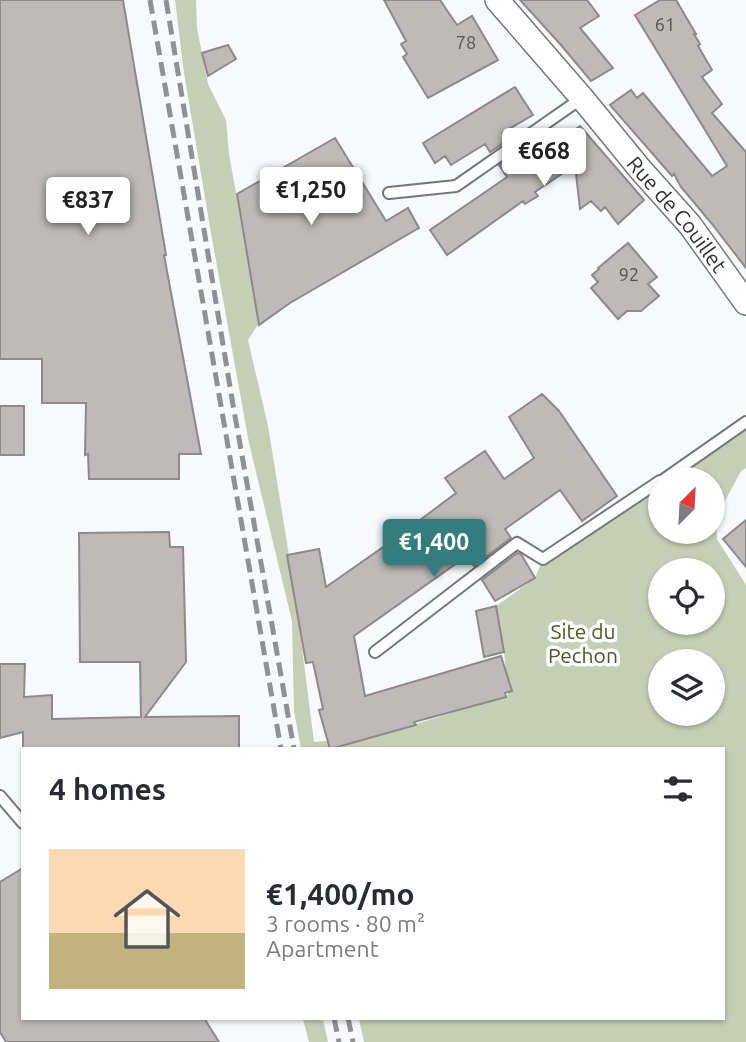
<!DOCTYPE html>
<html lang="en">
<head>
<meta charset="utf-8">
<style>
	:root { --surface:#fff; --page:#f2f2f3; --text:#2b2b33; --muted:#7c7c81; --accent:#347d7e }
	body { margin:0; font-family:Ubuntu,sans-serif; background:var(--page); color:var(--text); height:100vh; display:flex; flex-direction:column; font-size:26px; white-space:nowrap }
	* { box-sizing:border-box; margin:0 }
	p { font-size:23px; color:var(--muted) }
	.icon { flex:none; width:38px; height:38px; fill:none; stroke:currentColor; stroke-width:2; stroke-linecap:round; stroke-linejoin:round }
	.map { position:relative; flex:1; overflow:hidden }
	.details { position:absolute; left:21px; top:747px; width:704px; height:273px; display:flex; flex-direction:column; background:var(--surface); border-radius:0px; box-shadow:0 2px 5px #0004 }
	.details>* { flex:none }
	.needle { width:46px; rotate:24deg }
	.fabs { position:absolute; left:648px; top:467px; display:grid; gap:14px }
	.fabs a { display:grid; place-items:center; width:77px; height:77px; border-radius:50%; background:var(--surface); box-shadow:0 2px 5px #0004; font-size:35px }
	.price { position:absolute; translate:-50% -60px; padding:0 16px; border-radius:7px; background:#fff; color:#222; font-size:23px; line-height:46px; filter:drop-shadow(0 2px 4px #0008) }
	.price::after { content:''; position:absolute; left:50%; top:42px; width:21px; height:16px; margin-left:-10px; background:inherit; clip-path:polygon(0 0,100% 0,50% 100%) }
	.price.current { background:var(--accent); color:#fff }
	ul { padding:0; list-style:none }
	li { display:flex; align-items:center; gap:21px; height:175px; padding:0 28px }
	li span { display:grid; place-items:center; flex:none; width:196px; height:140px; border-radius:0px; color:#555 }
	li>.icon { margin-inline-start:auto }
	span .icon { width:84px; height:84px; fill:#fffc; stroke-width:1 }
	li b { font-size:30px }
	h2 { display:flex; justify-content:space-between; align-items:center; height:84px; padding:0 28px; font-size:30px }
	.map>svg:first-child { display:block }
</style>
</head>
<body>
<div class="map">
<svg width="746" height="1042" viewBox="0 0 746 1042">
	<rect width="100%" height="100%" fill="#f7f9fc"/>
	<!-- green -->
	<path fill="#c6ceb5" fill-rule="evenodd" d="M 175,0 L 196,0 L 197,28 L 208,84 L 226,120 L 229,154 L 259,323 L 248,340 L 268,426 L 294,586 L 314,742 L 381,735 L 508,695 L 504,652 L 496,606 L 535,578 L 543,559 L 660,483 L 660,532 L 712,532 L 712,480 L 665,479 L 746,427 L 746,468 L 741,471 L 716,518 L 717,539 L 746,585 L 746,1042 L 364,1042 L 359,1019 L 723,1018 L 723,749 L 301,749 L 294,711 L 292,621 L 249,443 L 211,233 L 184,73 ZM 660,570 L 712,570 L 712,623 L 660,623 ZM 660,662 L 712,662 L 712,714 L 660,714 Z
		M 303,1019 L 323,1019 L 328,1042 L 309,1042 Z"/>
	<!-- building -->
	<path fill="#bdbab9" stroke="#8d8a8a" stroke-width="2" d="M 0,0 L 123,0 L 166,255 L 164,255 L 201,454 L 179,454 L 179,479 L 89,479 L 88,454 L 85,455 L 86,403 L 42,403 L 42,359 L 0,359 Z
		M 384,0 L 440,0 L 457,25 L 472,16 L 498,60 L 428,98 L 403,57 L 407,54 L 401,44 L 406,41 Z
		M 520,0 L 587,0 L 599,16 L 580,28 L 613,68 L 591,81 L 561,45 Z
		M 660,0 L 676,0 L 696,34 L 694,34 L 700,44 L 698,46 L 712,70 L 702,77 L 722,104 L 712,113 L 746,152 L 746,268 L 712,224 L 681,187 L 674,174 L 672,176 L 610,105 L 631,90 L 637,98 L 643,93 L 712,176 L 727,166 L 635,15 Z
		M 228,45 L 236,59 L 208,76 L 202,53 Z
		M 515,87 L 533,115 L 502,133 L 506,141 L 490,152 L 485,144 L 451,165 L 445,156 L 435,163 L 423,143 Z
		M 580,126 L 644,200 L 618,224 L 605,207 L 601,211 L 591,201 L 580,209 L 575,165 L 535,192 L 538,196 L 525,204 L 523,201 L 447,255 L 430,230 L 507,177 L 499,165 L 514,155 L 521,167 Z
		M 335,138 L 386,221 L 408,208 L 419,228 L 290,303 L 259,325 L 237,194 Z
		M 628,243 L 657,277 L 648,284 L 659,296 L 641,311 L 627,311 L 618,319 L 591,288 L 598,282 L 592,275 L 599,269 L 598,268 Z
		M 542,394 L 559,411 L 617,496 L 582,521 L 560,490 L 505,529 L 511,538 L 474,566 L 467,556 L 354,636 L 365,696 L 501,656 L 512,691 L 505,693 L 506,697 L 414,722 L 416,725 L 330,749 L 319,710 L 323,709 L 313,662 L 306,663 L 287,555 L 319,549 L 326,587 L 396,538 L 456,493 L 445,478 L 485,451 L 504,479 L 534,458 L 509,417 Z
		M 0,406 L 24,406 L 24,455 L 0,455 Z
		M 746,520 L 746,567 L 723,539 Z
		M 169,532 L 170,547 L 183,547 L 186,662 L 145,717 L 239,716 L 239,749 L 23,749 L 23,732 L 0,738 L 0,664 L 25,664 L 24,697 L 52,695 L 52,719 L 141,717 L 140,662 L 80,662 L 79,533 Z
		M 517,553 L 521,554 L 535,578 L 495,601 L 482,580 Z
		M 496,606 L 504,652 L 484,657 L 476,611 Z
		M 23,868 L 23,1018 L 204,1018 L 219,1042 L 6,1042 L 0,1032 L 0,882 Z"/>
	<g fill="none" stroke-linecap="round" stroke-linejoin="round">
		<defs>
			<path id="lane" d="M 389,193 L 456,186 L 582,98
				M 663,480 L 746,422
				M 375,652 L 517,543 L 543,559 L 660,481
				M 0,796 L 23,823"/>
			<g id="street">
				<path id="s1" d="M 497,0 L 582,98 L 640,169 L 690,225 L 746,303"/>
			</g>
		</defs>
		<!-- lane casing -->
		<use href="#lane" stroke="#757779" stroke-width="14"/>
		<!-- street casing -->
		<use href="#street" stroke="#757779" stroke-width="26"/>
		<!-- lane -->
		<use href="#lane" stroke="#fff" stroke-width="10"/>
		<!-- street -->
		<use href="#street" stroke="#fff" stroke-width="23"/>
		<!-- rail -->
		<path stroke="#909193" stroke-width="5" stroke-dasharray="14 7" stroke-linecap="butt" d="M 150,0 L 281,749
			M 166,0 L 232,399 L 294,749
			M 334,1018 L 339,1042
			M 348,1018 L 353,1042"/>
	</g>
	<g text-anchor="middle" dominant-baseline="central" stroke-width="7" stroke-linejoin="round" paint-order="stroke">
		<!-- number labels -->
		<g font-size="18" fill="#535253">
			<text x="665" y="24">61</text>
			<text x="466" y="42">78</text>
			<text x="629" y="274">92</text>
		</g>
		<!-- street labels -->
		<g font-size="21" fill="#303031" stroke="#fff">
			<text stroke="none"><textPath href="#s1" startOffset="280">Rue de Couillet</textPath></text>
		</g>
		<!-- park labels -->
		<g font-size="21" fill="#4b5923" stroke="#fff">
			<text x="583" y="631">Site du<tspan x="583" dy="24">Pechon</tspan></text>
		</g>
	</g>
</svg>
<div class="fabs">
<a><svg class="needle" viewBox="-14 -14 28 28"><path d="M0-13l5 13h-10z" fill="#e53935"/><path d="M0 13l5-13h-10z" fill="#7c7c81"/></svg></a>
<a><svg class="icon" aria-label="locate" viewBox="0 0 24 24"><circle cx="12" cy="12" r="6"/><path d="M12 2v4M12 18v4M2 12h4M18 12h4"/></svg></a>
<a><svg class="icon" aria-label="layers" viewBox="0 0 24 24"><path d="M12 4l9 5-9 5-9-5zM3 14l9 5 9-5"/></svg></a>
</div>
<b class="price" style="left:544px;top:188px">€668</b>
<b class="price" style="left:311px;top:227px">€1,250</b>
<b class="price" style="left:88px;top:237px">€837</b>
<b class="price current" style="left:434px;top:579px">€1,400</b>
<section class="details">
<h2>4 homes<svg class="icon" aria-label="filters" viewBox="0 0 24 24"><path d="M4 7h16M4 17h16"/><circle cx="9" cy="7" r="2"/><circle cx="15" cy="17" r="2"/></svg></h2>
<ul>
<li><span style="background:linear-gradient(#ffd9b3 60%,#c2b280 0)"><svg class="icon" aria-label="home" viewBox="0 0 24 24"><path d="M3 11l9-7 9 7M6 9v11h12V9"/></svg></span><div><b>€1,400/mo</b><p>3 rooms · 80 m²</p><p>Apartment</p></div></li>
</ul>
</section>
</div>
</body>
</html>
